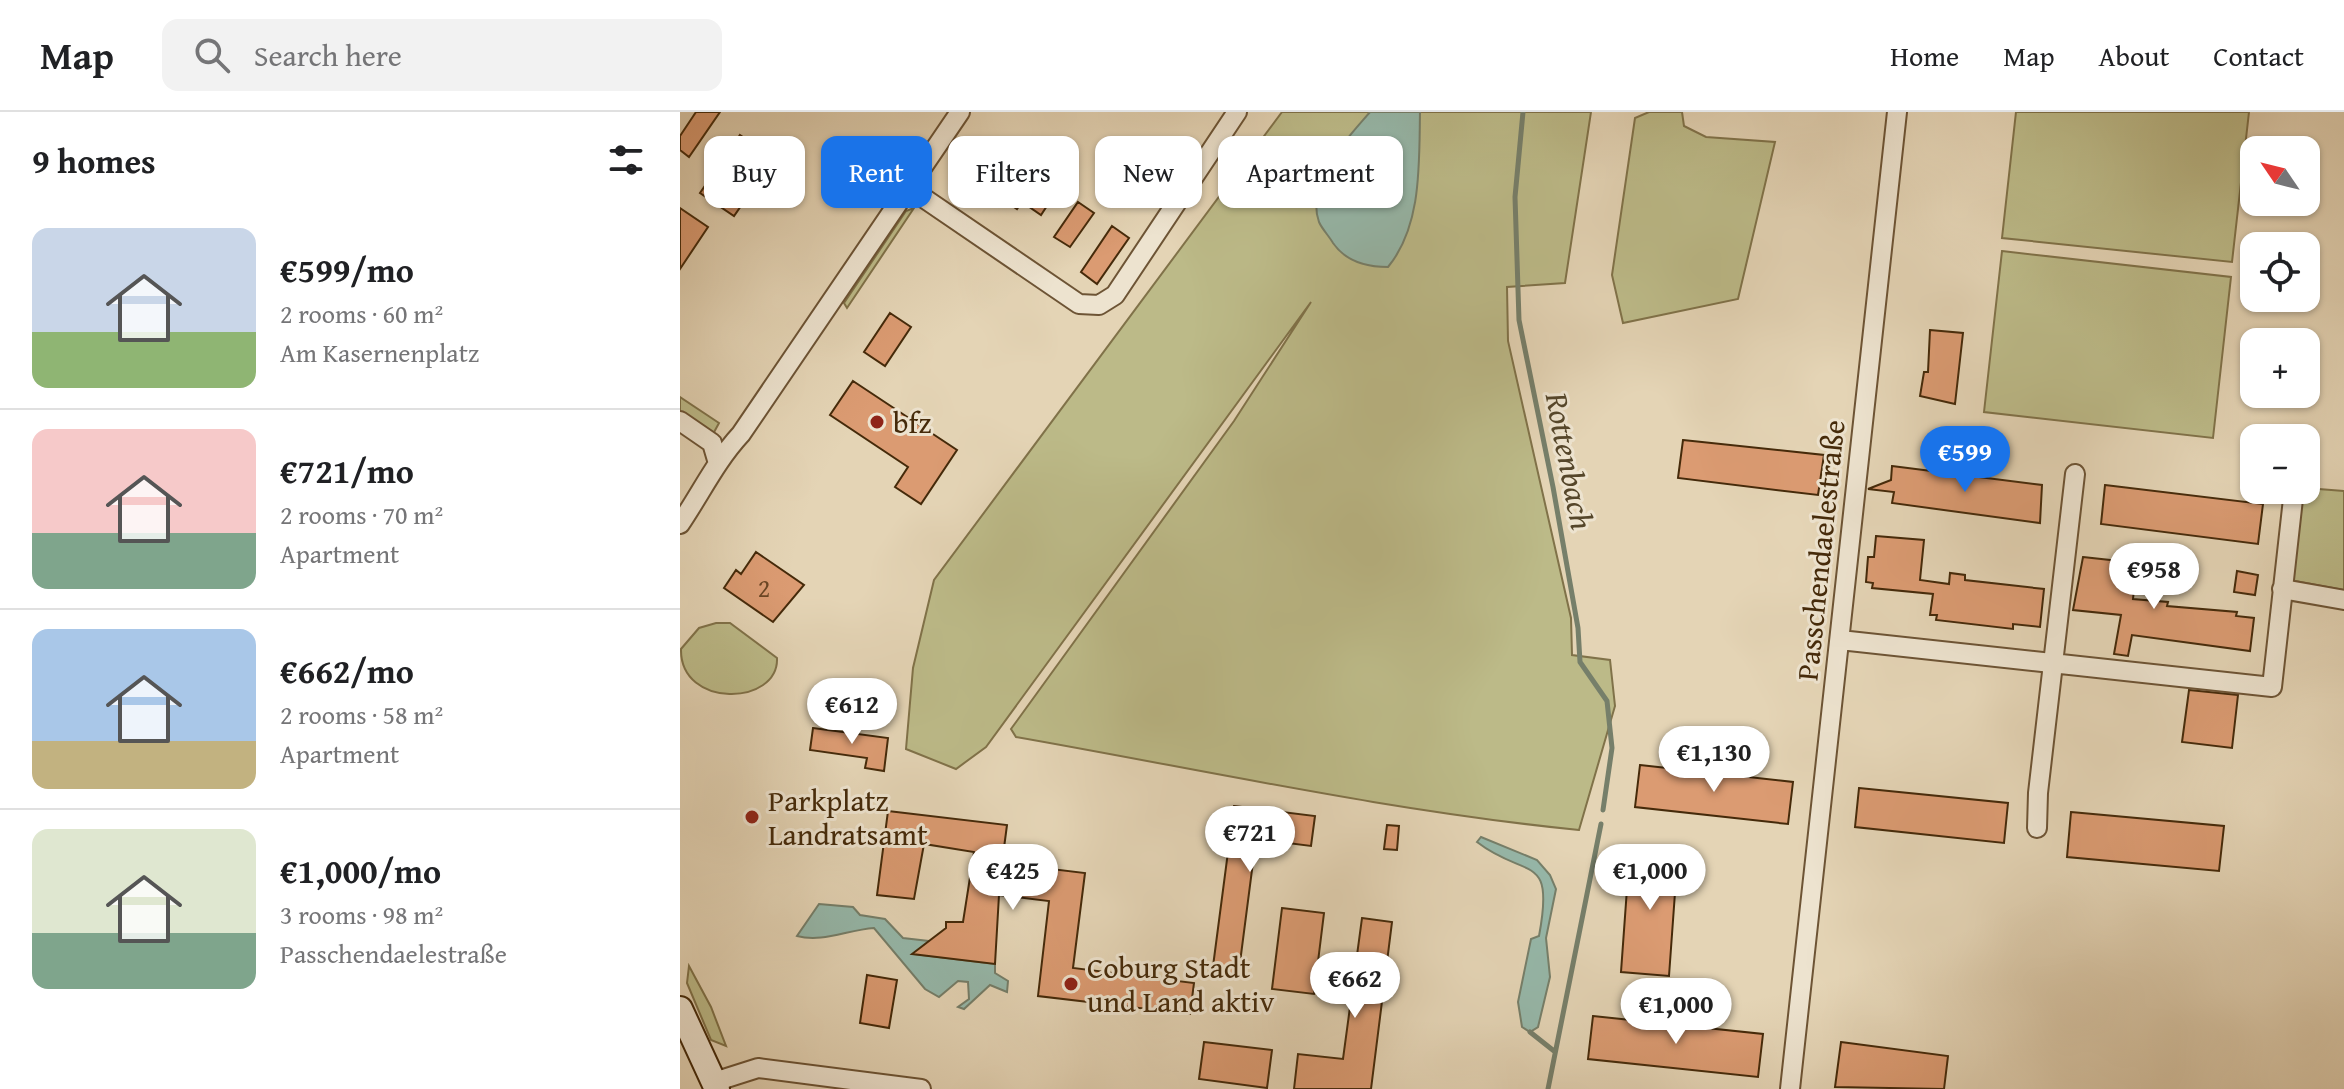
<!DOCTYPE html>
<html lang="en">
<head>
<meta charset="utf-8">
<style>
	:root { --surface:#fff; --page:#f2f2f2; --text:#202124; --muted:#757577; --line:#e0e0e0; --accent:#1a73e8 }
	body { margin:0; font-family:"Gentium Book Plus",serif; background:var(--page); color:var(--text); height:100vh; display:flex; flex-direction:column; font-size:30px; white-space:nowrap }
	* { box-sizing:border-box; margin:0 }
	p { font-size:26px; color:var(--muted) }
	.icon { flex:none; width:44px; height:44px; fill:none; stroke:currentColor; stroke-width:2; stroke-linecap:round; stroke-linejoin:round }
	.map { position:relative; flex:1; overflow:hidden }
	.side { display:flex; flex-direction:column; background:var(--surface); width:680px }
	.side>* { flex:none }
	.banner { position:absolute; left:24px; top:24px; width:760px; height:72px; display:flex; gap:16px }
	.needle { width:52px; rotate:305deg }
	.buttons { position:absolute; left:1560px; top:24px; display:grid; gap:16px }
	.buttons a { display:grid; place-items:center; width:80px; height:80px; border-radius:16px; background:var(--surface); box-shadow:0 2px 6px #0004; font-size:40px }
	.price { position:absolute; translate:-50% -68px; padding:0 18px; border-radius:28px; background:#fff; color:#222; font-size:26px; line-height:52px; filter:drop-shadow(0 2px 4px #0008) }
	.price::after { content:''; position:absolute; left:50%; top:48px; width:24px; height:18px; margin-left:-12px; background:inherit; clip-path:polygon(0 0,100% 0,50% 100%) }
	.price.current { background:var(--accent); color:#fff }
	ul { padding:0; list-style:none }
	li { display:flex; align-items:center; gap:24px; height:200px; padding:0 32px }
	li+li { border-top:2px solid var(--line) }
	li span { display:grid; place-items:center; flex:none; width:224px; height:160px; border-radius:16px; color:#555 }
	li>.icon { margin-inline-start:auto }
	span .icon { width:96px; height:96px; fill:#fffc; stroke-width:1 }
	li b { font-size:34px }
	h2 { display:flex; justify-content:space-between; align-items:center; height:96px; padding:0 32px; font-size:34px }
	.pill { padding:0 28px; border-radius:16px; background:var(--surface); box-shadow:0 2px 6px #0004; font-size:28px; line-height:72px }
	.pill.current { background:var(--accent); color:#fff }
	header { display:flex; align-items:center; gap:48px; box-sizing:border-box; height:112px; padding:0 40px; background:var(--surface); border-bottom:2px solid var(--line) }
	header strong { font-size:38px }
	nav { display:flex; gap:44px; margin-inline-start:auto; font-size:28px }
	.search { width:560px; height:72px; background:var(--page); display:flex; align-items:center; gap:20px; box-sizing:border-box; padding:0 28px; border-radius:16px; color:var(--muted); font-size:30px }
	main { display:flex; flex:1; min-height:0 }
	.map>svg:first-child { display:block }
</style>
</head>
<body>
<header>
<strong>Map</strong>
<div class="search"><svg class="icon" aria-label="search" viewBox="0 0 24 24"><circle cx="10" cy="10" r="6"/><path d="M15 15l6 6"/></svg>Search here</div>
<nav><a>Home</a><a>Map</a><a>About</a><a>Contact</a></nav>
</header>
<main>
<section class="side">
<h2>9 homes<svg class="icon" aria-label="filters" viewBox="0 0 24 24"><path d="M4 7h16M4 17h16"/><circle cx="9" cy="7" r="2"/><circle cx="15" cy="17" r="2"/></svg></h2>
<ul>
<li><span style="background:linear-gradient(#c9d6e8 65%,#8fb573 0)"><svg class="icon" aria-label="home" viewBox="0 0 24 24"><path d="M3 11l9-7 9 7M6 9v11h12V9"/></svg></span><div><b>€599/mo</b><p>2 rooms · 60 m²</p><p>Am Kasernenplatz</p></div></li>
<li><span style="background:linear-gradient(#f6c9c9 65%,#7fa58c 0)"><svg class="icon" aria-label="home" viewBox="0 0 24 24"><path d="M3 11l9-7 9 7M6 9v11h12V9"/></svg></span><div><b>€721/mo</b><p>2 rooms · 70 m²</p><p>Apartment</p></div></li>
<li><span style="background:linear-gradient(#a9c7e8 70%,#c2b280 0)"><svg class="icon" aria-label="home" viewBox="0 0 24 24"><path d="M3 11l9-7 9 7M6 9v11h12V9"/></svg></span><div><b>€662/mo</b><p>2 rooms · 58 m²</p><p>Apartment</p></div></li>
<li><span style="background:linear-gradient(#dfe7d0 65%,#7fa58c 0)"><svg class="icon" aria-label="home" viewBox="0 0 24 24"><path d="M3 11l9-7 9 7M6 9v11h12V9"/></svg></span><div><b>€1,000/mo</b><p>3 rooms · 98 m²</p><p>Passchendaelestraße</p></div></li>
</ul>
</section>
<div class="map">
<svg width="1664" height="977" viewBox="0 0 1664 977">
	<rect width="100%" height="100%" fill="#e4d4b5"/>
	<filter id="stains"><feTurbulence type="fractalNoise" baseFrequency=".0025" numOctaves="4"/><feColorMatrix values="0 0 0 0 .2 0 0 0 0 .09 0 0 0 0 .02 0 0 0 .5 -.17"/></filter>
	<radialGradient id="worn" r=".72"><stop offset=".6" stop-color="#630" stop-opacity="0"/><stop offset="1" stop-color="#630" stop-opacity=".3"/></radialGradient>
	<!-- green -->
	<path fill="#bcba88" stroke="#807249" stroke-width="2" d="M 602,0 L 911,0 L 885,171 L 827,175 L 828,229 L 891,506 L 892,543 L 930,548 L 935,594 L 899,718 C 709,699 524,658 336,625 L 331,617 L 554,309 L 631,190 L 306,635 L 276,657 L 226,637 L 233,556 L 254,468 Z
		M 969,0 L 1002,0 L 1004,14 L 1026,25 L 1095,30 L 1058,187 L 943,211 L 932,163 L 955,6 Z
		M 1336,0 L 1569,0 L 1552,150 L 1322,126 Z
		M 234,96 L 167,196 L 164,191 L 226,99 Z
		M 1322,139 L 1551,165 L 1533,326 L 1304,300 Z
		M 0,285 L 39,311 L 33,322 L 0,302 Z
		M 1626,376 L 1664,379 L 1664,478 L 1610,468 L 1622,378 Z
		M 36,511 L 50,511 L 97,546 C 99,594 0,597 1,537 L 19,516 Z
		M 9,854 L 31,895 L 46,934 L 31,928 L 7,871 Z"/>
	<!-- water -->
	<path fill="#96b8aa" stroke="#767f6a" stroke-width="2" d="M 690,0 L 740,0 C 739,52 742,114 708,155 C 686,155 666,150 653,131 C 649,124 642,117 639,110 C 625,69 666,28 690,0 Z
		M 801,725 L 857,748 L 870,763 L 876,777 L 866,826 L 870,865 L 858,915 L 850,920 L 842,915 L 838,890 L 851,827 L 859,824 C 875,739 846,768 797,730 Z
		M 139,792 L 173,795 L 180,803 L 205,807 L 223,826 L 249,829 L 234,842 L 315,852 L 315,861 L 328,869 L 327,880 L 310,873 L 284,897 L 278,895 L 289,887 L 288,870 L 278,869 L 259,885 L 245,877 L 194,816 C 167,818 142,831 117,824 Z"/>
	<g fill="none" stroke-linecap="round" stroke-linejoin="round">
		<!-- stream -->
		<path stroke="#767f6a" stroke-width="5" d="M 843,0 L 835,85 L 839,208 L 873,375 L 898,516 L 900,550 L 927,589 L 932,636 L 923,698
			M 850,920 L 874,939
			M 868,977 L 921,712"/>
	</g>
	<!-- building -->
	<path fill="#db9b72" stroke="#452a0a" stroke-width="2" d="M 16,0 L 40,0 L 9,45 L 0,38 L 0,24 Z
		M 60,23 L 94,46 L 54,104 L 20,81 Z
		M 308,30 L 378,77 L 361,103 L 342,90 L 337,97 L 321,86 L 326,79 L 297,60 L 305,49 L 298,45 Z
		M 398,90 L 414,101 L 390,135 L 374,125 Z
		M 0,96 L 28,115 L 0,157 Z
		M 432,114 L 449,126 L 417,172 L 401,160 Z
		M 210,201 L 231,215 L 205,254 L 184,240 Z
		M 1250,218 L 1283,221 L 1275,292 L 1240,284 L 1244,260 L 1248,260 Z
		M 173,269 L 277,338 L 241,392 L 215,375 L 228,355 L 150,303 Z
		M 1003,328 L 1144,343 L 1138,383 L 998,366 Z
		M 1212,354 L 1362,373 L 1360,411 L 1212,391 L 1214,380 L 1188,377 L 1211,368 Z
		M 1425,373 L 1583,392 L 1578,432 L 1421,412 Z
		M 1196,424 L 1244,428 L 1240,468 L 1269,472 L 1270,461 L 1285,463 L 1285,468 L 1364,477 L 1360,515 L 1333,512 L 1333,517 L 1256,508 L 1257,503 L 1250,503 L 1253,482 L 1192,476 L 1193,471 L 1186,470 L 1188,445 L 1194,445 Z
		M 76,440 L 124,473 L 93,510 L 44,476 L 56,458 L 61,462 Z
		M 1403,445 L 1457,451 L 1453,487 L 1488,490 L 1487,494 L 1557,500 L 1556,504 L 1574,506 L 1570,539 L 1452,523 L 1448,544 L 1434,542 L 1441,503 L 1393,498 Z
		M 1557,459 L 1578,463 L 1575,483 L 1554,480 Z
		M 1509,578 L 1558,583 L 1552,636 L 1502,630 Z
		M 133,616 L 208,626 L 204,659 L 185,656 L 187,646 L 130,638 Z
		M 960,653 L 1113,670 L 1108,712 L 955,695 Z
		M 1179,676 L 1328,691 L 1324,731 L 1175,715 Z
		M 554,694 L 635,704 L 631,734 L 576,727 L 558,866 L 532,862 Z
		M 208,699 L 327,713 L 322,751 L 405,761 L 393,856 L 514,871 L 510,902 L 358,884 L 369,789 L 319,783 L 315,852 L 232,842 L 266,816 L 266,810 L 283,810 L 294,740 L 244,732 L 234,787 L 197,783 Z
		M 1391,700 L 1544,714 L 1539,759 L 1387,745 Z
		M 707,713 L 719,714 L 717,738 L 704,737 Z
		M 950,735 L 998,739 L 989,864 L 941,860 Z
		M 602,796 L 644,801 L 634,882 L 592,877 Z
		M 682,806 L 712,810 L 691,977 L 614,977 L 618,942 L 663,947 Z
		M 187,863 L 217,868 L 209,916 L 180,911 Z
		M 913,904 L 1083,922 L 1078,965 L 908,947 Z
		M 524,930 L 592,938 L 587,976 L 519,967 Z
		M 1161,930 L 1268,944 L 1264,977 L 1155,975 Z"/>
	<g fill="none" stroke-linecap="round" stroke-linejoin="round">
		<defs>
			<path id="street" d="M 229,76 L 399,192 L 419,193 L 435,183 L 557,0
				M 0,309 L 32,331 L 37,348
				M 0,412 C 21,381 36,349 61,322 L 280,0
				M 1602,477 L 1664,488
				M 1160,528 L 1592,575 L 1614,378
				M 1357,716 L 1358,681 L 1395,362
				M 34,970 L 78,956 L 241,977
				M 1110,977 L 1217,0"/>
			<path id="secondary" d="M 0,897 L 37,977"/>
		</defs>
		<!-- street casing -->
		<use href="#street" stroke="#6d5435" stroke-width="22"/>
		<!-- secondary casing -->
		<use href="#secondary" stroke="#452a0a" stroke-width="28"/>
		<!-- street -->
		<use href="#street" stroke="#ede3cf" stroke-width="18"/>
		<!-- secondary -->
		<use href="#secondary" stroke="#ede3cf" stroke-width="24"/>
	</g>
	<!-- markers -->
	<g fill="#8f2418" stroke="#ede3cf" stroke-width="3">
		<circle cx="197" cy="310" r="8"/>
		<circle cx="72" cy="705" r="8"/>
		<circle cx="391" cy="872" r="8"/>
	</g>
	<g text-anchor="middle" dominant-baseline="central" stroke-width="6" stroke-linejoin="round" paint-order="stroke">
		<!-- number labels -->
		<g font-size="26" fill="#6a4624">
			<text x="84" y="475">2</text>
		</g>
		<!-- poi labels -->
		<g font-size="30" fill="#452a0a" stroke="#ede3cf" text-anchor="start">
			<text x="213" y="310">bfz</text>
			<text x="88" y="688">Parkplatz<tspan x="88" dy="34">Landratsamt</tspan></text>
			<text x="407" y="855">Coburg Stadt<tspan x="407" dy="34">und Land aktiv</tspan></text>
		</g>
		<!-- street labels -->
		<g font-size="30" fill="#452a0a" stroke="#ede3cf">
			<text transform="translate(1140 438) rotate(-84)">Passchendaelestraße</text>
		</g>
		<!-- water labels -->
		<g font-size="32" font-style="italic" fill="#55462a" stroke="#ede3cf">
			<text transform="translate(890 349) rotate(79)">Rottenbach</text>
		</g>
	</g>
	<rect width="100%" height="100%" filter="url(#stains)"/>
	<rect width="100%" height="100%" fill="url(#worn)"/>
</svg>
<div class="buttons">
<a><svg class="needle" viewBox="-14 -14 28 28"><path d="M0-13l5 13h-10z" fill="#e53935"/><path d="M0 13l5-13h-10z" fill="#757577"/></svg></a>
<a><svg class="icon" aria-label="locate" viewBox="0 0 24 24"><circle cx="12" cy="12" r="6"/><path d="M12 2v4M12 18v4M2 12h4M18 12h4"/></svg></a>
<a>+</a>
<a>−</a>
</div>
<b class="price current" style="left:1285px;top:382px">€599</b>
<b class="price" style="left:1474px;top:499px">€958</b>
<b class="price" style="left:172px;top:634px">€612</b>
<b class="price" style="left:1034px;top:682px">€1,130</b>
<b class="price" style="left:570px;top:762px">€721</b>
<b class="price" style="left:333px;top:800px">€425</b>
<b class="price" style="left:970px;top:800px">€1,000</b>
<b class="price" style="left:675px;top:908px">€662</b>
<b class="price" style="left:996px;top:934px">€1,000</b>
<div class="banner">
<a class="pill">Buy</a>
<a class="pill current">Rent</a>
<a class="pill">Filters</a>
<a class="pill">New</a>
<a class="pill">Apartment</a>
</div>
</div>
</main>
</body>
</html>
